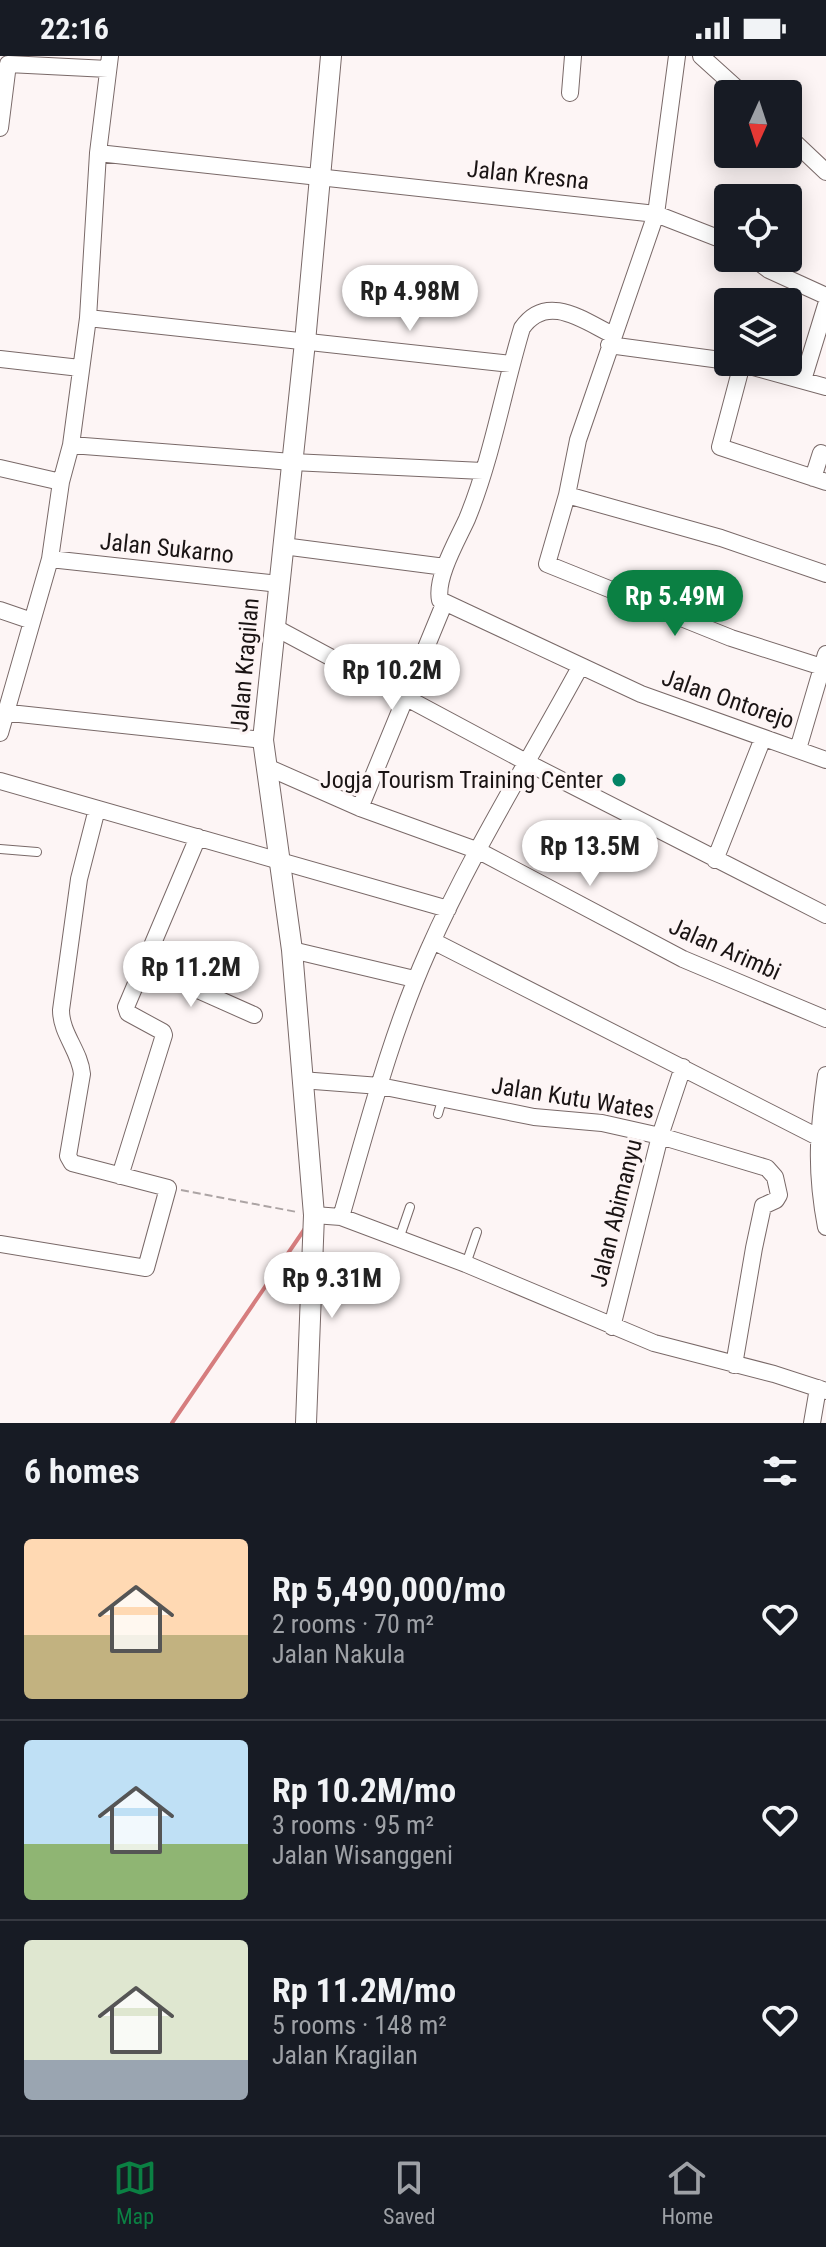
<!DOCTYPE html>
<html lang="en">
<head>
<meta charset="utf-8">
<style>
	:root { --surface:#171b24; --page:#20242c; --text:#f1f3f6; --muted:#9ea1a6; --line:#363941; --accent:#0b8043 }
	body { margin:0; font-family:"Roboto Condensed",sans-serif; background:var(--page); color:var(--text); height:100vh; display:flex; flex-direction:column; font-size:30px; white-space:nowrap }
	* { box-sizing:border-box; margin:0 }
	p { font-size:26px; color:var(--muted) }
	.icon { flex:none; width:44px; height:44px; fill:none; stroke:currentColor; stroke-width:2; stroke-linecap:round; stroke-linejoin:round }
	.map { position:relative; height:1367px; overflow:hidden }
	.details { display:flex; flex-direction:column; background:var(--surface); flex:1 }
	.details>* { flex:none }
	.needle { width:52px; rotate:183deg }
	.tools { position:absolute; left:714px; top:24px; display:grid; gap:16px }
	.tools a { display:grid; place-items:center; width:88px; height:88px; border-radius:8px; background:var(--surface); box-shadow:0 4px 20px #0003; font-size:40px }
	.price { position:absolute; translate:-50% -68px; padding:0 18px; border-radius:28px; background:#fff; color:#222; font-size:26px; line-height:52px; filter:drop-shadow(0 2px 4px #0008) }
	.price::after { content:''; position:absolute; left:50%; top:48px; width:24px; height:18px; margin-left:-12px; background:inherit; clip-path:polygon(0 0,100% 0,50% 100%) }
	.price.active { background:var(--accent); color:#fff }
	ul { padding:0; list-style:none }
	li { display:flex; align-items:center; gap:24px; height:200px; padding:0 24px }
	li+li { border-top:2px solid var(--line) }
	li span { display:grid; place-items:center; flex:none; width:224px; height:160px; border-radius:8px; color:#555 }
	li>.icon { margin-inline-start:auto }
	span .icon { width:96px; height:96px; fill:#fffc; stroke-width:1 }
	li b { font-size:34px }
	h2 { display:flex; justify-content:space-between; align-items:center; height:96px; padding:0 24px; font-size:34px }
	.status { display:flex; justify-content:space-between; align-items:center; height:56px; padding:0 40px; background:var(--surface); direction:ltr }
	.status svg { height:22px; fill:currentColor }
	.tab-bar { display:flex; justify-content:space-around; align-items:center; height:112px; border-top:2px solid var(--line); background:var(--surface); font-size:22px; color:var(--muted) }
	.tab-bar a { display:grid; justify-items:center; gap:4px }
	.tab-bar .active { color:var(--accent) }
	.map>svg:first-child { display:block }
</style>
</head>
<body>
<div class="status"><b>22:16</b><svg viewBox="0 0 49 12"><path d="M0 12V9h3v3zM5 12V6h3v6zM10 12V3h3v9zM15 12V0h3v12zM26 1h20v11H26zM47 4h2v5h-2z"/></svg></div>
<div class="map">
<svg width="826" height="1367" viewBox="0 0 826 1367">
	<rect width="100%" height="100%" fill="#fdf5f5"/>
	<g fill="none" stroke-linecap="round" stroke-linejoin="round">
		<!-- stream -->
		<path stroke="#d67d7e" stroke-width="4" d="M 172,1367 L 306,1171"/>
		<defs>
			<path id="service" d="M 0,793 L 37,796
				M 438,1058 L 442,1044
				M 399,1183 L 410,1151
				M 466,1208 L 477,1176"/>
			<path id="minor" d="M 110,0 L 98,97 L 88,262 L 511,308
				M 677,0 L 656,158 L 578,384 L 567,439 L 547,508 L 731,582 L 822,611
				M 701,0 L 743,38
				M 570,37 L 573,0
				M 0,72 L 8,8 L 108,13
				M 788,80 L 826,116
				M 98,97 L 656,158 L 728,186
				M 753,202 L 769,214 L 826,240
				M 613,279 C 584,265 547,236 522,272 C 503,335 492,402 467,463 C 458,483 435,522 440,544 L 641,638 L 826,704
				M 609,289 L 728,305
				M 0,303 L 80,312
				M 735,306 L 826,331
				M 742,308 L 720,391 L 826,426
				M 803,324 L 826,249
				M 71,389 L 292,406 L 483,415
				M 0,412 L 61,426
				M 813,422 L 821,397
				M 567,439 L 721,482 L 826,518
				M 283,490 L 445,511
				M 50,503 L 279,528
				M 0,554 L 32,565
				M 274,571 L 528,707 L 826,859
				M 0,656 L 263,684
				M 0,677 L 50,503 L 61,426 L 71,389 L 88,262
				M 798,693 L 826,598
				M 267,711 L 360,752 L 479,795 L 683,903 L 826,963
				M 0,725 L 448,853
				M 360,752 L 444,548
				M 715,804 L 763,682
				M 433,885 L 818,1081
				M 292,894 L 410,922
				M 144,910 L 254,959
				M 826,1019 C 818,1077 815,1113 826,1171
				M 301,1024 L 380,1030 L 534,1061 L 602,1067 L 660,1080 L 767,1112 L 775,1121 L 779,1139 L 776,1144 L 763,1150 L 754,1192 L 734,1309
				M 120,1120 L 164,979 L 163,976 L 128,957 L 126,951 L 198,781
				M 314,1159 L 341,1161 L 466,1208 L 654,1287 L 774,1318 L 826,1335
				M 341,1161 C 367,1072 390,980 428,895 C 471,797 529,705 580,611
				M 0,1188 L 146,1212 L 168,1132 L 72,1107 L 68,1100 L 82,1018 C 80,995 61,978 61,954 L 79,823 L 97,753
				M 612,1271 L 660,1080 L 683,1011
				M 812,1367 L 818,1332"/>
			<path id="tertiary" d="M 306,1367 L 314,1159 L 292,894 L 263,684 L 305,286 L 331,0"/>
		</defs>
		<!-- service casing -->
		<use href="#service" stroke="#796968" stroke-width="10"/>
		<!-- minor casing -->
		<use href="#minor" stroke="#796968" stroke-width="18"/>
		<!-- tertiary casing -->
		<use href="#tertiary" stroke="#796968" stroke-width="22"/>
		<!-- path -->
		<path stroke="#aca4a4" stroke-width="2" stroke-dasharray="8 4" stroke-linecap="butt" d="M 181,1134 L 297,1156"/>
		<!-- service -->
		<use href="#service" stroke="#fff" stroke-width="8"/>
		<!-- minor -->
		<use href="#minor" stroke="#fff" stroke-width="16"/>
		<!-- tertiary -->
		<use href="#tertiary" stroke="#fff" stroke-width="20"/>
	</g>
	<!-- markers -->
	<circle fill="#038466" stroke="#fdf5f5" stroke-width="3" cx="619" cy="724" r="8"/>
	<g text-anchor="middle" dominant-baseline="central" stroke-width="6" stroke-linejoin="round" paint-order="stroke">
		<!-- street labels -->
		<g font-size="24" fill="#1a1414" stroke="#fdf5f5">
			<text transform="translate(528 119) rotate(6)">Jalan Kresna</text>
			<text transform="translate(167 492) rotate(6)">Jalan Sukarno</text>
			<text transform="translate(245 609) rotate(-85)">Jalan Kragilan</text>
			<text transform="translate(728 643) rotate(19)">Jalan Ontorejo</text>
			<text transform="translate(725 893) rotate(24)">Jalan Arimbi</text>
			<text transform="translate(573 1042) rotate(9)">Jalan Kutu Wates</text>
			<text transform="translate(616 1157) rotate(-76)">Jalan Abimanyu</text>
		</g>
		<!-- poi labels -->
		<g font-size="24" fill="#1a1414" stroke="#fdf5f5" text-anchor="end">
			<text x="603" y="724">Jogja Tourism Training Center</text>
		</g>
	</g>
</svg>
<div class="tools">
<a><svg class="needle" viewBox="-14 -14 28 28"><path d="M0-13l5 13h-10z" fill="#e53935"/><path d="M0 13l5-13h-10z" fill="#9ea1a6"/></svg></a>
<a><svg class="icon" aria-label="locate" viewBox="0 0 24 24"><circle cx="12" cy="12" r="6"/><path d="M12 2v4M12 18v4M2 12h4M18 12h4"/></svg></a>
<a><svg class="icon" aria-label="layers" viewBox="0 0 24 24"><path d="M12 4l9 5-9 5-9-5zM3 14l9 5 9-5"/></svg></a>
</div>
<b class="price" style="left:410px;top:277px">Rp 4.98M</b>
<b class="price active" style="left:675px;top:582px">Rp 5.49M</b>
<b class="price" style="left:392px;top:656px">Rp 10.2M</b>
<b class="price" style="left:590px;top:832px">Rp 13.5M</b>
<b class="price" style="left:191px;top:953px">Rp 11.2M</b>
<b class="price" style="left:332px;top:1264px">Rp 9.31M</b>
</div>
<section class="details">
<h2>6 homes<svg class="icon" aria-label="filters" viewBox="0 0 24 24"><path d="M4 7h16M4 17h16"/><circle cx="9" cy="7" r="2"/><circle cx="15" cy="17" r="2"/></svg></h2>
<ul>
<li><span style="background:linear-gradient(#ffd9b3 60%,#c2b280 0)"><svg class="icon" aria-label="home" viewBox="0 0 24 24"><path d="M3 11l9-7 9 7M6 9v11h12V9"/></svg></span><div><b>Rp 5,490,000/mo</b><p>2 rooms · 70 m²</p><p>Jalan Nakula</p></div><svg class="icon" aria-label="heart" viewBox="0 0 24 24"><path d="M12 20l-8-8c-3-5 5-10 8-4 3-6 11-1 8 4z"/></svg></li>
<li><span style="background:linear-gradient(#bfe0f5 65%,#8fb573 0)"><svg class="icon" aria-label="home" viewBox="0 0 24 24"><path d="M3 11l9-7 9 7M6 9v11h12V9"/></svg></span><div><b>Rp 10.2M/mo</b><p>3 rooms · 95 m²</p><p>Jalan Wisanggeni</p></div><svg class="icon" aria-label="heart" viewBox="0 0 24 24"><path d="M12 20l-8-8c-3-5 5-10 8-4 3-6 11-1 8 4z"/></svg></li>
<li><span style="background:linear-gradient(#dfe7d0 75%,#9aa5b1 0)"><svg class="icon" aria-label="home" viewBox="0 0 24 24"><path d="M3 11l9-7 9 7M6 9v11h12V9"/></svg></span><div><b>Rp 11.2M/mo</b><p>5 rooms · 148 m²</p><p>Jalan Kragilan</p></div><svg class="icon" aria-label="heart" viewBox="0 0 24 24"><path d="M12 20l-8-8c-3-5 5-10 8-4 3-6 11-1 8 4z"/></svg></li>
</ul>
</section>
<nav class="tab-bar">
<a class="active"><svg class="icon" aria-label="map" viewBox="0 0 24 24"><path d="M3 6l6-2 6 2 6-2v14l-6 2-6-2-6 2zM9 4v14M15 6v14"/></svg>Map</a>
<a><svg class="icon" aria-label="saved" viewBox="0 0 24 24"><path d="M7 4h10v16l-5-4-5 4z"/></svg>Saved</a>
<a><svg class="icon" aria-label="home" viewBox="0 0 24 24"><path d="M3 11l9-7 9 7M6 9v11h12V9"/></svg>Home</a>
</nav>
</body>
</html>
